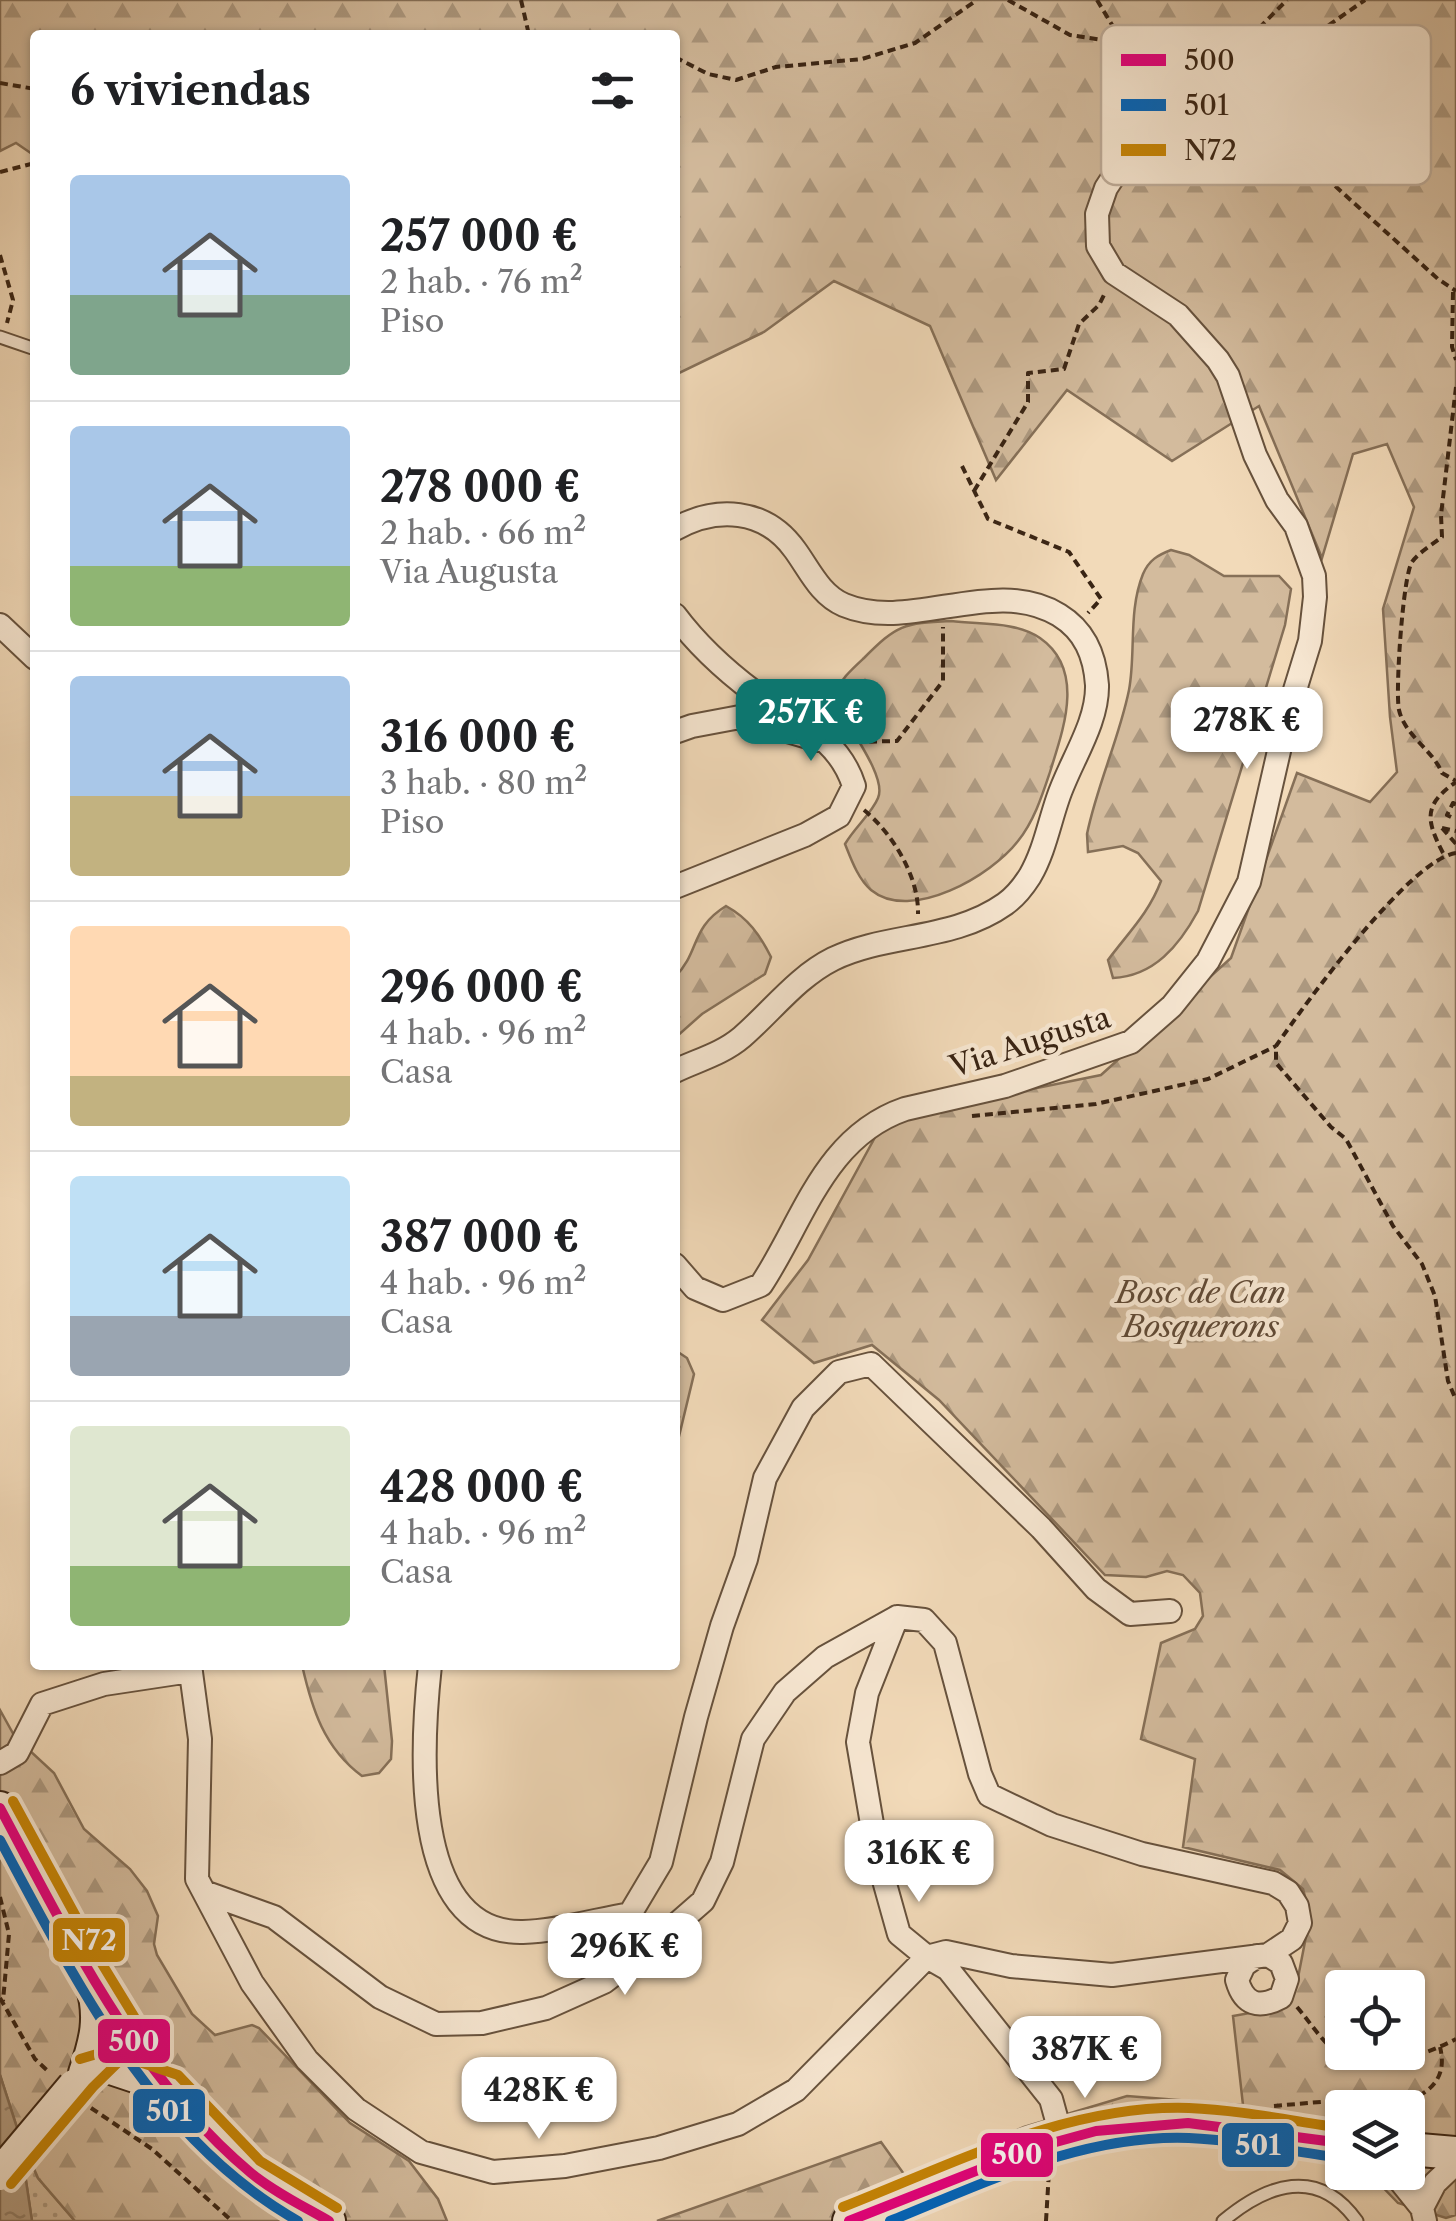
<!DOCTYPE html>
<html lang="es">
<head>
<meta charset="utf-8">
<style>
	:root { --surface:#fff; --page:#f2f2f2; --text:#202124; --muted:#757577; --line:#e0e0e0; --accent:#0f766e }
	body { margin:0; font-family:"Libre Caslon Text",serif; background:var(--page); color:var(--text); height:100vh; display:flex; flex-direction:column; font-size:38px; white-space:nowrap }
	* { box-sizing:border-box; margin:0 }
	p { font-size:32px; color:var(--muted) }
	.icon { flex:none; width:55px; height:55px; fill:none; stroke:currentColor; stroke-width:2; stroke-linecap:round; stroke-linejoin:round }
	.map { position:relative; flex:1; overflow:hidden }
	.panel { position:absolute; left:30px; top:30px; width:650px; height:1640px; display:flex; flex-direction:column; background:var(--surface); border-radius:10px; box-shadow:0 2px 8px #0004 }
	.panel>* { flex:none }
	.controls { position:absolute; left:1325px; top:1970px; display:grid; gap:20px }
	.controls a { display:grid; place-items:center; width:100px; height:100px; border-radius:10px; background:var(--surface); box-shadow:0 2px 8px #0004; font-size:50px }
	.price { position:absolute; translate:-50% -85px; padding:0 22px; border-radius:20px; background:#fff; color:#222; font-size:32px; line-height:65px; filter:drop-shadow(0 2px 5px #0008) }
	.price::after { content:''; position:absolute; left:50%; top:60px; width:30px; height:22px; margin-left:-15px; background:inherit; clip-path:polygon(0 0,100% 0,50% 100%) }
	.price.selected { background:var(--accent); color:#fff }
	ul { padding:0; list-style:none }
	li { display:flex; align-items:center; gap:30px; height:250px; padding:0 40px }
	li+li { border-top:2px solid var(--line) }
	li span { display:grid; place-items:center; flex:none; width:280px; height:200px; border-radius:10px; color:#555 }
	li>.icon { margin-inline-start:auto }
	span .icon { width:120px; height:120px; fill:#fffc; stroke-width:1 }
	li b { font-size:42px }
	h2 { display:flex; justify-content:space-between; align-items:center; height:120px; padding:0 40px; font-size:42px }
	.map>svg:first-child { display:block }
</style>
</head>
<body>
<div class="map">
<svg width="1456" height="2221" viewBox="0 0 1456 2221">
	<defs>
		<pattern id="grass-dots" width="8" height="8" patternUnits="userSpaceOnUse" patternTransform="scale(2.5)"><rect width="8" height="8" fill="#d3bb9d"/><path d="M2 2h.1M6 6h.1" fill="none" stroke="#ac987f" stroke-width="1.8" stroke-linecap="round"/></pattern>
		<pattern id="forest-firs" width="22" height="20" patternUnits="userSpaceOnUse" patternTransform="scale(2.5)"><rect width="22" height="20" fill="#d3bb9d"/><path d="M5 1l3.5 6h-7zM16 11l3.5 6h-7z" fill="#ac987f"/></pattern>
		<pattern id="water-ripples" width="26" height="14" patternUnits="userSpaceOnUse" patternTransform="scale(2.5)"><rect width="26" height="14" fill="#b39c81"/><path d="M2 4q2-2 4 0t4 0M15 11q2-2 4 0t4 0" fill="none" stroke="#937f68"/></pattern>
	</defs>
	<rect width="100%" height="100%" fill="#f2dab9"/>
	<filter id="stains"><feTurbulence type="fractalNoise" baseFrequency=".002" numOctaves="4"/><feColorMatrix values="0 0 0 0 .2 0 0 0 0 .09 0 0 0 0 .02 0 0 0 .5 -.17"/></filter>
	<radialGradient id="worn" r=".72"><stop offset=".6" stop-color="#630" stop-opacity="0"/><stop offset="1" stop-color="#630" stop-opacity=".3"/></radialGradient>
	<!-- grass -->
	<path fill="url(#grass-dots)" stroke="#867058" stroke-width="2.5" d="M 19,2134 L 38,2178 L 75,2221 L 32,2221 Z"/>
	<!-- forest -->
	<path fill="url(#forest-firs)" stroke="#867058" stroke-width="2.5" fill-rule="evenodd" d="M 0,0 L 1456,0 L 1456,2215 L 1446,2218 L 1398,2203 L 1369,2173 L 1408,2172 L 1408,2108 L 1342,2108 L 1342,2165 L 1306,2156 L 1169,2139 L 1085,2148 L 1012,2173 L 895,2221 L 657,2221 L 881,2142 L 906,2177 L 1024,2127 L 1127,2096 L 1243,2105 L 1233,2016 L 1277,2008 L 1296,1988 L 1310,1916 L 1303,1889 L 1280,1870 L 1183,1847 L 1195,1759 L 1141,1739 L 1161,1643 L 1195,1629 L 1203,1616 L 1200,1593 L 1183,1575 L 1167,1571 L 1146,1577 L 1105,1575 L 939,1400 L 872,1345 L 814,1363 L 762,1320 L 808,1260 L 885,1119 L 1101,1075 L 1231,958 L 1297,773 L 1370,802 L 1397,772 L 1390,717 L 1383,609 L 1414,507 L 1387,444 L 1353,454 L 1322,558 L 1259,406 L 1172,461 L 1067,390 L 996,480 L 930,326 L 834,281 L 764,332 L 675,375 L 675,35 L 35,35 L 35,156 L 16,143 L 0,151 ZM 1342,1988 L 1408,1988 L 1408,2052 L 1342,2052 Z
		M 1171,550 L 1189,555 L 1224,576 L 1279,576 L 1291,589 L 1285,625 L 1198,911 C 1179,946 1154,976 1113,978 L 1108,960 C 1128,933 1149,913 1161,881 L 1138,853 L 1123,846 L 1088,852 L 1087,834 C 1097,785 1119,739 1129,690 C 1136,653 1128,611 1143,574 C 1149,560 1158,555 1171,550 Z
		M 951,621 C 980,625 1015,621 1040,638 C 1086,670 1063,730 1050,772 C 1042,796 1034,821 1018,841 C 992,875 911,923 871,890 C 858,879 851,859 845,844 C 855,827 872,813 878,798 C 888,776 843,721 833,696 C 841,679 850,671 864,658 C 897,625 903,623 951,621 Z
		M 726,906 C 748,918 760,935 771,957 L 765,974 L 702,1014 L 675,1038 L 675,977 C 700,952 690,928 726,906 Z
		M 675,1350 L 687,1358 L 694,1374 L 675,1453 Z
		M 302,1665 L 384,1665 L 392,1741 L 391,1759 L 379,1773 L 362,1776 C 324,1748 312,1709 302,1665 Z
		M 0,1710 L 15,1737 L 54,1773 L 84,1829 L 130,1869 L 147,1891 L 158,1916 L 154,1944 L 157,1955 L 192,2014 L 215,2035 L 252,2025 L 259,2028 L 350,2123 L 409,2161 L 438,2199 L 447,2221 L 75,2221 L 38,2178 L 19,2134 L 0,2075 Z"/>
	<!-- water -->
	<path fill="url(#water-ripples)" stroke="#826c55" stroke-width="2.5" d="M 0,2075 L 19,2134 L 32,2221 L 0,2221 Z"/>
	<g fill="none" stroke-linecap="round" stroke-linejoin="round">
		<defs>
			<path id="lane" d="M 0,337 L 35,349
				M 1223,2221 C 1267,2184 1318,2166 1357,2221"/>
			<path id="street" d="M 675,529 C 716,506 765,508 795,550 C 809,569 820,595 844,605 C 911,633 994,575 1059,615 C 1085,631 1095,655 1097,685 C 1098,723 1070,762 1058,798 C 1049,824 1044,852 1030,876 C 1023,887 1015,897 1005,904 C 953,941 886,933 833,959 C 797,977 772,1011 742,1037 C 722,1054 698,1060 675,1071
				M 675,615 C 696,643 726,671 754,692 C 793,721 838,735 854,786 L 839,816 L 805,835 L 675,887
				M 0,625 L 35,658
				M 675,732 L 692,726 L 740,717 L 818,740
				M 675,1265 L 695,1288 L 723,1300 L 761,1285 C 804,1220 824,1137 905,1109 L 1005,1086 L 1131,1042 L 1172,1006 L 1208,961 L 1249,882 L 1287,716 L 1310,641 L 1315,597 L 1314,576 L 1296,526 L 1277,500 L 1255,455 L 1228,376 L 1218,360 L 1178,315 L 1114,273 L 1098,246 L 1097,214 L 1106,188 L 1121,165 L 1149,130 L 1195,118
				M 897,1617 L 867,1693 L 858,1742 L 878,1859 L 899,1934 L 927,1957 L 948,1969 L 1051,2099 L 1062,2139
				M 190,1665 L 200,1739 L 197,1879 L 252,1983 L 307,2060 L 356,2109 L 421,2152 L 493,2172 L 565,2166 L 659,2148 L 738,2124 L 796,2090 L 927,1957 L 946,1952 L 1011,1966 L 1112,1975 L 1268,1955 L 1292,1939 L 1300,1923 L 1297,1906 L 1288,1892 L 1273,1883 L 1142,1854 L 1052,1825 L 989,1795 L 980,1774 L 945,1643 L 924,1620 L 897,1617
				M 430,1665 C 422,1739 407,1935 523,1932 C 558,1931 595,1920 630,1914 L 655,1943
				M 0,1763 L 17,1753 L 42,1704 L 104,1684 L 190,1671
				M 204,1892 L 274,1917 L 380,1997 L 436,2024 L 482,2023 L 546,2008 L 604,1982 L 655,1943 L 703,1901 L 722,1862 L 753,1739 L 785,1692 L 825,1657 L 897,1617
				M 630,1914 L 661,1862 L 696,1717 L 722,1626 L 746,1559 L 765,1478 L 803,1408 L 839,1372 L 871,1364 L 1041,1528 L 1096,1589 L 1130,1614 L 1170,1611
				M 1257,1956 L 1244,1965 L 1237,1980 C 1244,2005 1259,2009 1281,1997 L 1287,1979 L 1281,1963 L 1268,1955
				M 1393,2172 L 1422,2208 L 1425,2221
				M 1422,2208 L 1435,2183 L 1456,2163"/>
			<path id="secondary" d="M 0,1808 C 66,1930 140,2084 251,2173 C 275,2192 303,2206 329,2221
				M 85,2073 C 96,2041 102,2017 92,1985
				M 85,2073 L 105,2066 L 171,2088
				M 1408,2149 L 1456,2153
				M 849,2221 L 1034,2148 L 1096,2131 L 1188,2123 L 1342,2143"/>
		</defs>
		<!-- lane casing -->
		<use href="#lane" stroke="#67523d" stroke-width="15"/>
		<!-- street casing -->
		<use href="#street" stroke="#67523d" stroke-width="26"/>
		<!-- secondary casing -->
		<use href="#secondary" stroke="#392414" stroke-width="36"/>
		<!-- path -->
		<path stroke="#392414" stroke-width="4" stroke-dasharray="8 5" stroke-linecap="butt" d="M 521,0 L 529,35
			M 1008,0 L 1070,35 L 1123,43
			M 1097,0 L 1123,43 L 1169,102
			M 675,57 L 708,74 L 736,80 L 776,67 L 862,59 L 915,43 L 977,0
			M 0,83 L 35,89
			M 1168,101 L 1252,35 L 1287,0
			M 1211,107 L 1365,0
			M 1214,118 L 1244,121 L 1292,147 L 1438,279 L 1456,291
			M 0,172 L 35,163
			M 0,255 L 13,300 L 7,323
			M 1453,292 L 1452,347 L 1456,360
			M 1456,387 L 1441,515 L 1442,537 C 1433,544 1418,553 1412,562 C 1403,575 1395,692 1399,710 C 1405,736 1433,750 1442,773 L 1456,781
			M 962,466 L 988,519 L 1069,552 L 1101,599 L 1088,613
			M 974,491 L 1028,402 L 1028,373 L 1064,369 L 1079,324 L 1099,305 L 1106,291
			M 856,742 L 897,741 L 943,681 L 943,627
			M 864,810 C 892,833 919,876 918,914
			M 1451,817 L 1447,815 L 1453,803 L 1456,804
			M 1442,828 L 1456,844
			M 1442,828 L 1456,831
			M 1443,853 C 1426,820 1423,805 1456,782
			M 1456,853 C 1410,859 1305,1004 1276,1046 L 1276,1063 L 1331,1127 L 1346,1139 L 1393,1226 L 1422,1264 L 1435,1296 L 1448,1381 L 1456,1400
			M 972,1116 L 1096,1104 L 1208,1079 L 1276,1046
			M 0,1897 L 9,1934 L 3,2001
			M 0,1998 L 35,2059 L 50,2073
			M 1297,2007 C 1311,2023 1327,2050 1347,2059 C 1378,2072 1429,2053 1456,2039
			M 1274,2106 L 1331,2101 L 1363,2108
			M 91,2108 L 152,2149 L 232,2221
			M 1368,2108 C 1404,2105 1452,2094 1440,2047
			M 1046,2221 L 1049,2171"/>
		<!-- lane -->
		<use href="#lane" stroke="#f7e7d2" stroke-width="11"/>
		<!-- street -->
		<use href="#street" stroke="#f7e7d2" stroke-width="22"/>
		<!-- secondary -->
		<use href="#secondary" stroke="#f7e7d2" stroke-width="32"/>
		<defs>
			<path id="secondary-bridge" d="M 0,2174 L 74,2086"/>
		</defs>
		<!-- secondary-bridge casing -->
		<use href="#secondary-bridge" stroke="#392414" stroke-width="36" stroke-linecap="butt"/>
		<!-- secondary-bridge -->
		<use href="#secondary-bridge" stroke="#f7e7d2" stroke-width="32"/>
		<defs>
			<path id="bus-1" d="M 0,1808 C 69,1937 136,2077 251,2173 C 274,2192 303,2206 329,2221
				M 849,2221 L 1034,2148 L 1096,2131 L 1188,2123 L 1342,2143"/>
			<path id="bus-2" d="M 0,1840 C 76,1981 153,2139 298,2221
				M 890,2221 C 985,2183 1083,2134 1189,2138 C 1239,2140 1290,2151 1340,2158"/>
			<path id="bus-3" d="M 80,2059 L 107,2051 L 178,2075 L 260,2161 L 337,2208
				M 11,2184 L 93,2087 L 140,2041 L 143,2031 L 99,1959 L 13,1801
				M 843,2207 C 953,2164 1068,2104 1189,2108 C 1240,2110 1292,2121 1342,2128"/>
		</defs>
		<!-- bus-1 casing -->
		<use href="#bus-1" stroke="#f7e7d2" stroke-width="18"/>
		<!-- bus-2 casing -->
		<use href="#bus-2" stroke="#f7e7d2" stroke-width="18"/>
		<!-- bus-3 casing -->
		<use href="#bus-3" stroke="#f7e7d2" stroke-width="18"/>
		<!-- bus-1 -->
		<use href="#bus-1" stroke="#e5007d" stroke-width="10"/>
		<!-- bus-2 -->
		<use href="#bus-2" stroke="#0065bd" stroke-width="10"/>
		<!-- bus-3 -->
		<use href="#bus-3" stroke="#c88605" stroke-width="10"/>
	</g>
	<g text-anchor="middle" dominant-baseline="central" stroke-width="9" stroke-linejoin="round" paint-order="stroke">
		<!-- street labels -->
		<g font-size="30" fill="#392414" stroke="#f7e7d2">
			<text transform="translate(1030 1042) rotate(-18)">Via Augusta</text>
		</g>
		<!-- park labels -->
		<g font-size="30" font-style="italic" fill="#604a36" stroke="#f7e7d2">
			<text x="1201" y="1292">Bosc de Can<tspan x="1201" dy="34">Bosquerons</tspan></text>
		</g>
	</g>
	<!-- legend -->
	<rect x="1101" y="25" width="330" height="160" rx="15" fill="#f7e7d2" stroke="#beac99" stroke-width="2.5"/>
	<rect x="1121" y="54" width="45" height="12" fill="#e5007d"/>
	<rect x="1121" y="99" width="45" height="12" fill="#0065bd"/>
	<rect x="1121" y="144" width="45" height="12" fill="#c88605"/>
	<g font-size="28" fill="#392414">
		<text x="1184" y="70">500</text>
		<text x="1184" y="115">501</text>
		<text x="1184" y="160">N72</text>
	</g>
	<g stroke="#f7e7d2" stroke-width="4">
		<rect x="51" y="1916" width="76" height="48" rx="10" fill="#c88605"/>
		<rect x="96" y="2017" width="76" height="48" rx="10" fill="#e5007d"/>
		<rect x="131" y="2087" width="76" height="48" rx="10" fill="#0065bd"/>
		<rect x="1220" y="2121" width="76" height="48" rx="10" fill="#0065bd"/>
		<rect x="979" y="2131" width="76" height="48" rx="10" fill="#e5007d"/>
	</g>
	<g font-size="28" text-anchor="middle" font-weight="bold" fill="#fff">
		<text x="89" y="1950">N72</text>
		<text x="134" y="2051">500</text>
		<text x="169" y="2121">501</text>
		<text x="1258" y="2155">501</text>
		<text x="1017" y="2164">500</text>
	</g>
	<rect width="100%" height="100%" filter="url(#stains)"/>
	<rect width="100%" height="100%" fill="url(#worn)"/>
</svg>
<div class="controls">
<a><svg class="icon" aria-label="locate" viewBox="0 0 24 24"><circle cx="12" cy="12" r="6"/><path d="M12 2v4M12 18v4M2 12h4M18 12h4"/></svg></a>
<a><svg class="icon" aria-label="layers" viewBox="0 0 24 24"><path d="M12 4l9 5-9 5-9-5zM3 14l9 5 9-5"/></svg></a>
</div>
<b class="price selected" style="left:811px;top:764px">257K €</b>
<b class="price" style="left:1247px;top:772px">278K €</b>
<b class="price" style="left:919px;top:1905px">316K €</b>
<b class="price" style="left:625px;top:1998px">296K €</b>
<b class="price" style="left:1085px;top:2101px">387K €</b>
<b class="price" style="left:539px;top:2142px">428K €</b>
<section class="panel">
<h2>6 viviendas<svg class="icon" aria-label="filters" viewBox="0 0 24 24"><path d="M4 7h16M4 17h16"/><circle cx="9" cy="7" r="2"/><circle cx="15" cy="17" r="2"/></svg></h2>
<ul>
<li><span style="background:linear-gradient(#a9c7e8 60%,#7fa58c 0)"><svg class="icon" aria-label="home" viewBox="0 0 24 24"><path d="M3 11l9-7 9 7M6 9v11h12V9"/></svg></span><div><b>257 000 €</b><p>2 hab. · 76 m²</p><p>Piso</p></div></li>
<li><span style="background:linear-gradient(#a9c7e8 70%,#8fb573 0)"><svg class="icon" aria-label="home" viewBox="0 0 24 24"><path d="M3 11l9-7 9 7M6 9v11h12V9"/></svg></span><div><b>278 000 €</b><p>2 hab. · 66 m²</p><p>Via Augusta</p></div></li>
<li><span style="background:linear-gradient(#a9c7e8 60%,#c2b280 0)"><svg class="icon" aria-label="home" viewBox="0 0 24 24"><path d="M3 11l9-7 9 7M6 9v11h12V9"/></svg></span><div><b>316 000 €</b><p>3 hab. · 80 m²</p><p>Piso</p></div></li>
<li><span style="background:linear-gradient(#ffd9b3 75%,#c2b280 0)"><svg class="icon" aria-label="home" viewBox="0 0 24 24"><path d="M3 11l9-7 9 7M6 9v11h12V9"/></svg></span><div><b>296 000 €</b><p>4 hab. · 96 m²</p><p>Casa</p></div></li>
<li><span style="background:linear-gradient(#bfe0f5 70%,#9aa5b1 0)"><svg class="icon" aria-label="home" viewBox="0 0 24 24"><path d="M3 11l9-7 9 7M6 9v11h12V9"/></svg></span><div><b>387 000 €</b><p>4 hab. · 96 m²</p><p>Casa</p></div></li>
<li><span style="background:linear-gradient(#dfe7d0 70%,#8fb573 0)"><svg class="icon" aria-label="home" viewBox="0 0 24 24"><path d="M3 11l9-7 9 7M6 9v11h12V9"/></svg></span><div><b>428 000 €</b><p>4 hab. · 96 m²</p><p>Casa</p></div></li>
</ul>
</section>
</div>
</body>
</html>
